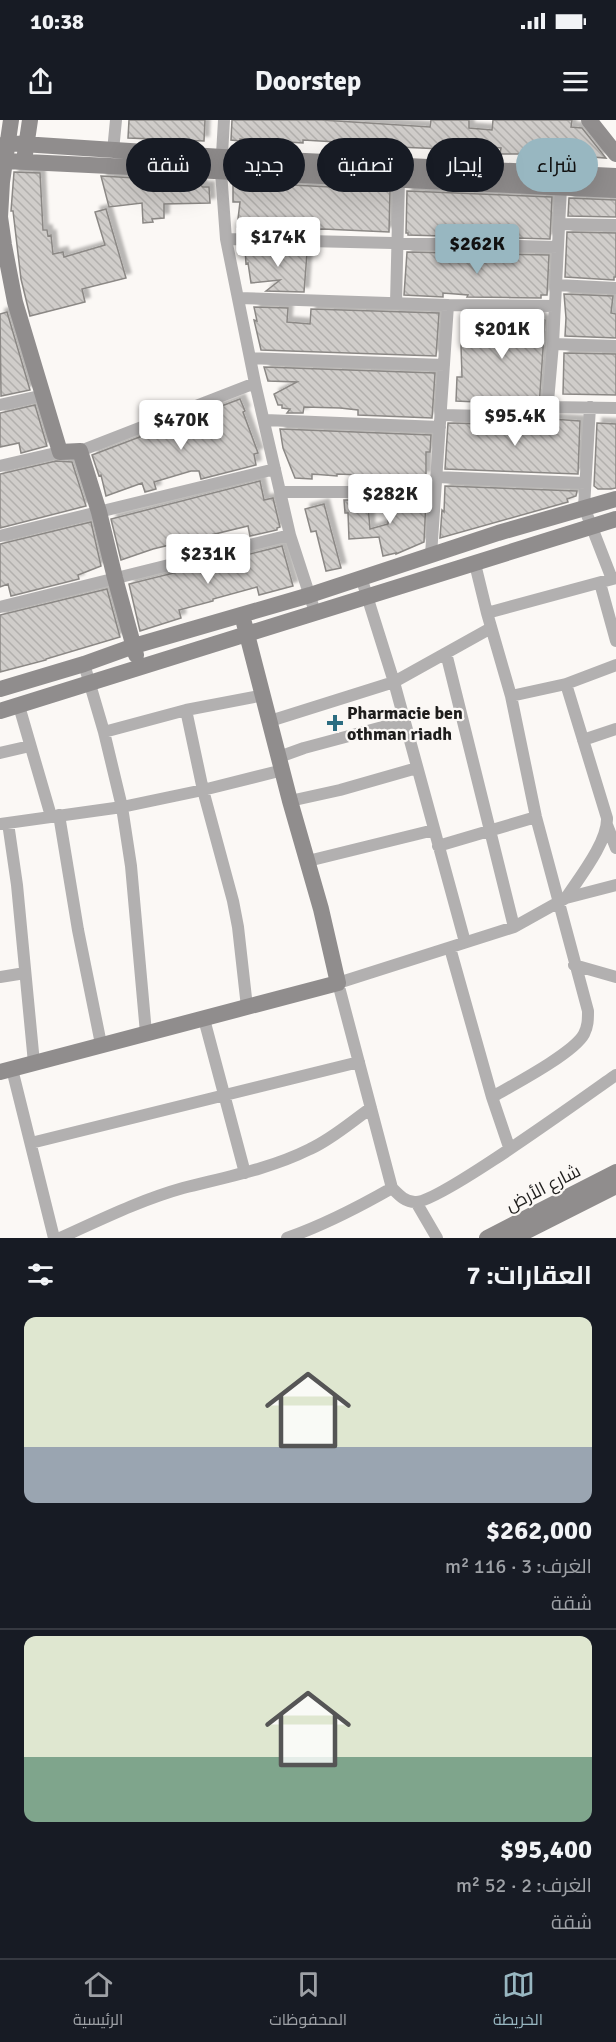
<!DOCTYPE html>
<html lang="ar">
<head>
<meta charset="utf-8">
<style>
	:root { --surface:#171b24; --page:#20242c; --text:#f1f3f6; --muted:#9ea1a6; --line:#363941; --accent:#98b7c1 }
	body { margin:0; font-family:Signika,Cairo,sans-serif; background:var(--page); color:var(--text); direction:rtl; height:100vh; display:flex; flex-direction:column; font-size:22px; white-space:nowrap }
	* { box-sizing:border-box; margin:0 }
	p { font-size:20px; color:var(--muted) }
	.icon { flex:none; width:33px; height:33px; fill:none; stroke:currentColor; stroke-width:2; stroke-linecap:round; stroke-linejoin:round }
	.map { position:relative; height:1118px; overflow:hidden; direction:ltr }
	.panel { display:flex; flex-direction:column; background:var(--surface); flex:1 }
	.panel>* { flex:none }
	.top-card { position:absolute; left:18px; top:18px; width:580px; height:54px; direction:rtl; display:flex; gap:12px }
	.price { position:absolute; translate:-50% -51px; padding:0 14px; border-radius:6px; background:#fff; color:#222; font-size:20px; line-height:39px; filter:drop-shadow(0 2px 3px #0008) }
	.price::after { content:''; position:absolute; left:50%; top:36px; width:18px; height:14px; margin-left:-9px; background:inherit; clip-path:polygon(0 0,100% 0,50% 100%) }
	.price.current { background:var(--accent); color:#111 }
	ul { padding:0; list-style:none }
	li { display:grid; align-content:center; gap:12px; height:318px; padding:0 24px }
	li+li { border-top:2px solid var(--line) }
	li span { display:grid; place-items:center; height:186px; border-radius:12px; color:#555 }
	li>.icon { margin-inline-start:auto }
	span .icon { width:108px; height:108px; fill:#fffc; stroke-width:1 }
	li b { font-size:26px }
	h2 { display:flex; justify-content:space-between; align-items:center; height:72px; padding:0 24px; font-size:26px }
	.chip { padding:0 21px; border-radius:27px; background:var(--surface); box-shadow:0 6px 24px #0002; font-size:21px; line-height:54px }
	.chip.current { background:var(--accent); color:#111 }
	.status { display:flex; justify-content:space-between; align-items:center; height:42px; padding:0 30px; background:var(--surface); direction:ltr }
	.status svg { height:16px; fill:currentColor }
	header { display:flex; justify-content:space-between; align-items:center; height:78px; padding:0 24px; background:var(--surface); font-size:27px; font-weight:800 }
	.dock { display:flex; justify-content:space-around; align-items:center; height:84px; border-top:2px solid var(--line); background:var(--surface); font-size:16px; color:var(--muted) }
	.dock a { display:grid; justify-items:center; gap:3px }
	.dock .current { color:var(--accent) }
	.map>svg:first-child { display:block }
</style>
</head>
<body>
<div class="status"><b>10:38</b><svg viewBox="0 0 49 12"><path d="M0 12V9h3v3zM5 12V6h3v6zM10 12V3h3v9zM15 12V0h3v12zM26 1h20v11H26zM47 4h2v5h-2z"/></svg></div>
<header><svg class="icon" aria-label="menu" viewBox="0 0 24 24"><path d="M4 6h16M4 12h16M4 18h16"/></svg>Doorstep<svg class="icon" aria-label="share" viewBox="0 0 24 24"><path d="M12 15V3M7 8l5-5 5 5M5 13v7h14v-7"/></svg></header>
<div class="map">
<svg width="616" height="1118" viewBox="0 0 616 1118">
	<defs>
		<pattern id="building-back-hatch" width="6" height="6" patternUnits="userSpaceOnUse" patternTransform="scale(1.5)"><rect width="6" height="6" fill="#d0cdca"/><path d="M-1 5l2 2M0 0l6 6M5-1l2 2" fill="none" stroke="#b2b0ad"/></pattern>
		<filter id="shadow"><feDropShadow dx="5" dy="-5" stdDeviation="1.5" flood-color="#0004"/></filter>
	</defs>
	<rect width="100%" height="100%" fill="#fbf8f5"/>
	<!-- building -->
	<path fill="url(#building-back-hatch)" stroke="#8b8885" stroke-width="1.5" filter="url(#shadow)" d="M 129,0 L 205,0 L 204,21 L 128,18 Z
		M 232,0 L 322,0 L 430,7 L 431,0 L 469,0 L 469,8 L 492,10 L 493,0 L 572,0 L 571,7 L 582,8 L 606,38 L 552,34 L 553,31 L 524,30 L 524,34 L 500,34 L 501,28 L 448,24 L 444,24 L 443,29 L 352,25 L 350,22 L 342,25 L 337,22 L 303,20 L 303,23 L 240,19 L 240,21 L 231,20 Z
		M 14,52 L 40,53 L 43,110 L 47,110 L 48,116 L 51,115 L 53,134 L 63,132 L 64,137 L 105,125 L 95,92 L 106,89 L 126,158 L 82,169 L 85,182 L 30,196 L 21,159 L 13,91 L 11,91 Z
		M 101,56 L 136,58 L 136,63 L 181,61 L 197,62 L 203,67 L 209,67 L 210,83 L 164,84 L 164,98 L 152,99 L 153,102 L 143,103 L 142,83 L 109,87 Z
		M 233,62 L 390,70 L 389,112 L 323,109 L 306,110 L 306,113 L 244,111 L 244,108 L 237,107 L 240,82 L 233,82 Z
		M 407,71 L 552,77 L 550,119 L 408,115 L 408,113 L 406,113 Z
		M 569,78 L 616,80 L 616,97 L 568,96 Z
		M 567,112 L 616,113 L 616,157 L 614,157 L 614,160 L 565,157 Z
		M 245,128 L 305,129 L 304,133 L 307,133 L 304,172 L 266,171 L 280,160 L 251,163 L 248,143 L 246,144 Z
		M 407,132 L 549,135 L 547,175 L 541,175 L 541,178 L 467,177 L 468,175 L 443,173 L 443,177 L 404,175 Z
		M 564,174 L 613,176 L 611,193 L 616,194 L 616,218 L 565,216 L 566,198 Z
		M 254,187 L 288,188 L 287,202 L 310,204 L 311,189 L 439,193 L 436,236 L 261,230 L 254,200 L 257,201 Z
		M 7,192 L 30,270 L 1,276 L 0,194 Z
		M 465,193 L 540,194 L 540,199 L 545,200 L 539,287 L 477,288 L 477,282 L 456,281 L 457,257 L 462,257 L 461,226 Z
		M 564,233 L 616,234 L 616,275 L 563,274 Z
		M 264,247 L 435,253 L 432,298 L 358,295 L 358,290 L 340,288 L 304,287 L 303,293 L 287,293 L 290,289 L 282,288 L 282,285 L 278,285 L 274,274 L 297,262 L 268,261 Z
		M 240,279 L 245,291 L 243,292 L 258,333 L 254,334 L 256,345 L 201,359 L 199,351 L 191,351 L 154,362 L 156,369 L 145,372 L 142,363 L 106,376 L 101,355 L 99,356 L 92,335 Z
		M 35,285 L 47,326 L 21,333 L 19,323 L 0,327 L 0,293 Z
		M 552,299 L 580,301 L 578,354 L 445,349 L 448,303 L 528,305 L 541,304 Z
		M 597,303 L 616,304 L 616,368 L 611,369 L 598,369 L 594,366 Z
		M 280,309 L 431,315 L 430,332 L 426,332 L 426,356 L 408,357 L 337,354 L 337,356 L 312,354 L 312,359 L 295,358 L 283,328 Z
		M 56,341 L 72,342 L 86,386 L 0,408 L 0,354 Z
		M 260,361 L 264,380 L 273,378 L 280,407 L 277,408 L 277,410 L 250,416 L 248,406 L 153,429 L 121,440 L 111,399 Z
		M 445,366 L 577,371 L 576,376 L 567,379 L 568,382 L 440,418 L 442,390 L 444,392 Z
		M 344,380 L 358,380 L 359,387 L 368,386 L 370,409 L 388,404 L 389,380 L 426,380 L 424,422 L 396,434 L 396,433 L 383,436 L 379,417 L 349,419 L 348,393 L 345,393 Z
		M 324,384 L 341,448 L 326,451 L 316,411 L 311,412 L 305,389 Z
		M 91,402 L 101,446 L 78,455 L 79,459 L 11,476 L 8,464 L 0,467 L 0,424 Z
		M 282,426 L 293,466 L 259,475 L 257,467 L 213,479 L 213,481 L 179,490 L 181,498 L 140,511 L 129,464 Z
		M 107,469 L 120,517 L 46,539 L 46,540 L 0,552 L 0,495 Z"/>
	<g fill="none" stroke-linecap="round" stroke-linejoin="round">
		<!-- street -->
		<path stroke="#b2b0b0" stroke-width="12" d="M 224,0 L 221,52 L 226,119 L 255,263 L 290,415 L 315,492
			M 113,31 L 116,0
			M 560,104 L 616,105
			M 226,119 L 558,127
			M 557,165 L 616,168
			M 238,178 L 448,185 L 555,186
			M 396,183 L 399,59
			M 553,224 L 616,226
			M 250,238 L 444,245
			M 0,285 L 44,275
			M 548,287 L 616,288
			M 590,287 L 584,387 L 612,459
			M 441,295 L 527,297 L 540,296 L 547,293 L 553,224 L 561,68
			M 265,300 L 440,307
			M 80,331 L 255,263
			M 0,346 L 60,332
			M 436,357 L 585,363
			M 281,372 L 435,372
			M 0,416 L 275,349
			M 431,435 L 448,185
			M 475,444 L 487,493 L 511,576 L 536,697 L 588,891 C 588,900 588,906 584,914 C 574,933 513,965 492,977
			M 361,457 L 394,562 L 465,822
			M 600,463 L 616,521
			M 0,487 L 290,415
			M 487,493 L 616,458
			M 446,533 L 514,807
			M 84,544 L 104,612 L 122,687 L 131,746 L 146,913
			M 511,576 L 566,564 L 616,545
			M 19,586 L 51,696
			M 186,590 L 203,670 L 233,781 L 238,807 L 247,887
			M 270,601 L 394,562 L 491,508
			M 104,612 L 186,590 L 264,575
			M 583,620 L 616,609
			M 0,633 L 30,626
			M 279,637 L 304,628 L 405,601
			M 290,681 L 340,670 L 417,648
			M 59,695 L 78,810 L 101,924
			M 8,703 L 17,765 L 34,943
			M 0,704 L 122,687 L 203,670 L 283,650
			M 607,705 L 616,728
			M 438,726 L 536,697
			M 308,741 L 434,710
			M 616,765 L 566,778 L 514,807 L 338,863 L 392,1068 C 399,1075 405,1082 415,1082 C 438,1084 587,975 616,955
			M 566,778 C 579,758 608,722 607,698 L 566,564
			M 450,828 L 492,977 L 509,1027
			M 574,845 L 616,857
			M 0,857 L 25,853
			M 204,899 L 245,1053
			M 12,949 L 54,1118
			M 31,1023 L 359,942
			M 416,1082 L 437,1118
			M 60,1118 C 100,1100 140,1080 183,1068 C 226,1057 270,1049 310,1029 C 332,1019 351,1002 371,988
			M 287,1118 C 324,1105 357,1088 392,1068"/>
		<!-- secondary -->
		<path stroke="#908d8d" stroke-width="16" d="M 11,0 L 2,62 L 0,97 L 4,125 L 15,182 L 60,332 L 80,331 L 99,392 L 115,458 L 136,535
			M 589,0 L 616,34
			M 0,26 L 7,23 L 222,37 L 616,56
			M 25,34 L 30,0
			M 0,39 L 5,41 L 616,70
			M 0,569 L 84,544 L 134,526 L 310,475 L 498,413 L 616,379
			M 0,591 L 616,399
			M 0,952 L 338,863 L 321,789 L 290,681 L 242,495
			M 487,1118 L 616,1052
			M 513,1118 L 616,1066"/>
	</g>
	<!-- markers -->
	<path fill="#2c6d81" stroke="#fbf8f5" stroke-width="2" d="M332 594h6v6h6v6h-6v6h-6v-6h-6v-6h6z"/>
	<g text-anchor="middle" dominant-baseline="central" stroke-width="4.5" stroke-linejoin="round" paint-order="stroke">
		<!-- poi labels -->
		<g font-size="18" font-weight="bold" fill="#1e1d1c" stroke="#fbf8f5" text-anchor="start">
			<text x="347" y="593">Pharmacie ben<tspan x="347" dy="21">othman riadh</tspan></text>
		</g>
		<!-- street labels -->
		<g font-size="18" fill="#1e1d1c" stroke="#fbf8f5">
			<text transform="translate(543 1068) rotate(-27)">شارع الأرض</text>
		</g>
	</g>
</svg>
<b class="price" style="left:278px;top:148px">$174K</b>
<b class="price current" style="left:477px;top:155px">$262K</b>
<b class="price" style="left:502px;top:240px">$201K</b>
<b class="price" style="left:515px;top:327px">$95.4K</b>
<b class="price" style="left:181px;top:331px">$470K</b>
<b class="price" style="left:390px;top:405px">$282K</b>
<b class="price" style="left:208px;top:465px">$231K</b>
<div class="top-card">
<a class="chip current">شراء</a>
<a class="chip">إيجار</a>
<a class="chip">تصفية</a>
<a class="chip">جديد</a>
<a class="chip">شقة</a>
</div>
</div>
<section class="panel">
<h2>العقارات: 7<svg class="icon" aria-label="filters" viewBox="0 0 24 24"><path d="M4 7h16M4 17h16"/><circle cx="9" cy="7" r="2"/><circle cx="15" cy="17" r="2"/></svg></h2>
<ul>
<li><span style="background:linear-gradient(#dfe7d0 70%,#9aa5b1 0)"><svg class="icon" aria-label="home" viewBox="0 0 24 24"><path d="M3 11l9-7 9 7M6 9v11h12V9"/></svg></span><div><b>$262,000</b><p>الغرف: 3 · 116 m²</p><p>شقة</p></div></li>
<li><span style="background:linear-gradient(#dfe7d0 65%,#7fa58c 0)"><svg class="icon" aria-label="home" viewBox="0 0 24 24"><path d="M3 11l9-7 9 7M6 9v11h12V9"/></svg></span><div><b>$95,400</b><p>الغرف: 2 · 52 m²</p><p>شقة</p></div></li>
</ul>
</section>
<nav class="dock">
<a class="current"><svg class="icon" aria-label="map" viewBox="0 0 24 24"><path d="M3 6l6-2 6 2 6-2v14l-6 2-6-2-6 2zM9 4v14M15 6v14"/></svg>الخريطة</a>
<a><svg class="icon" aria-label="saved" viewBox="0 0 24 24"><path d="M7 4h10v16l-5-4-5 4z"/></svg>المحفوظات</a>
<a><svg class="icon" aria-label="home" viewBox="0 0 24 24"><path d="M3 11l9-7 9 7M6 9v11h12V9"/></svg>الرئيسية</a>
</nav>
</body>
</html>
